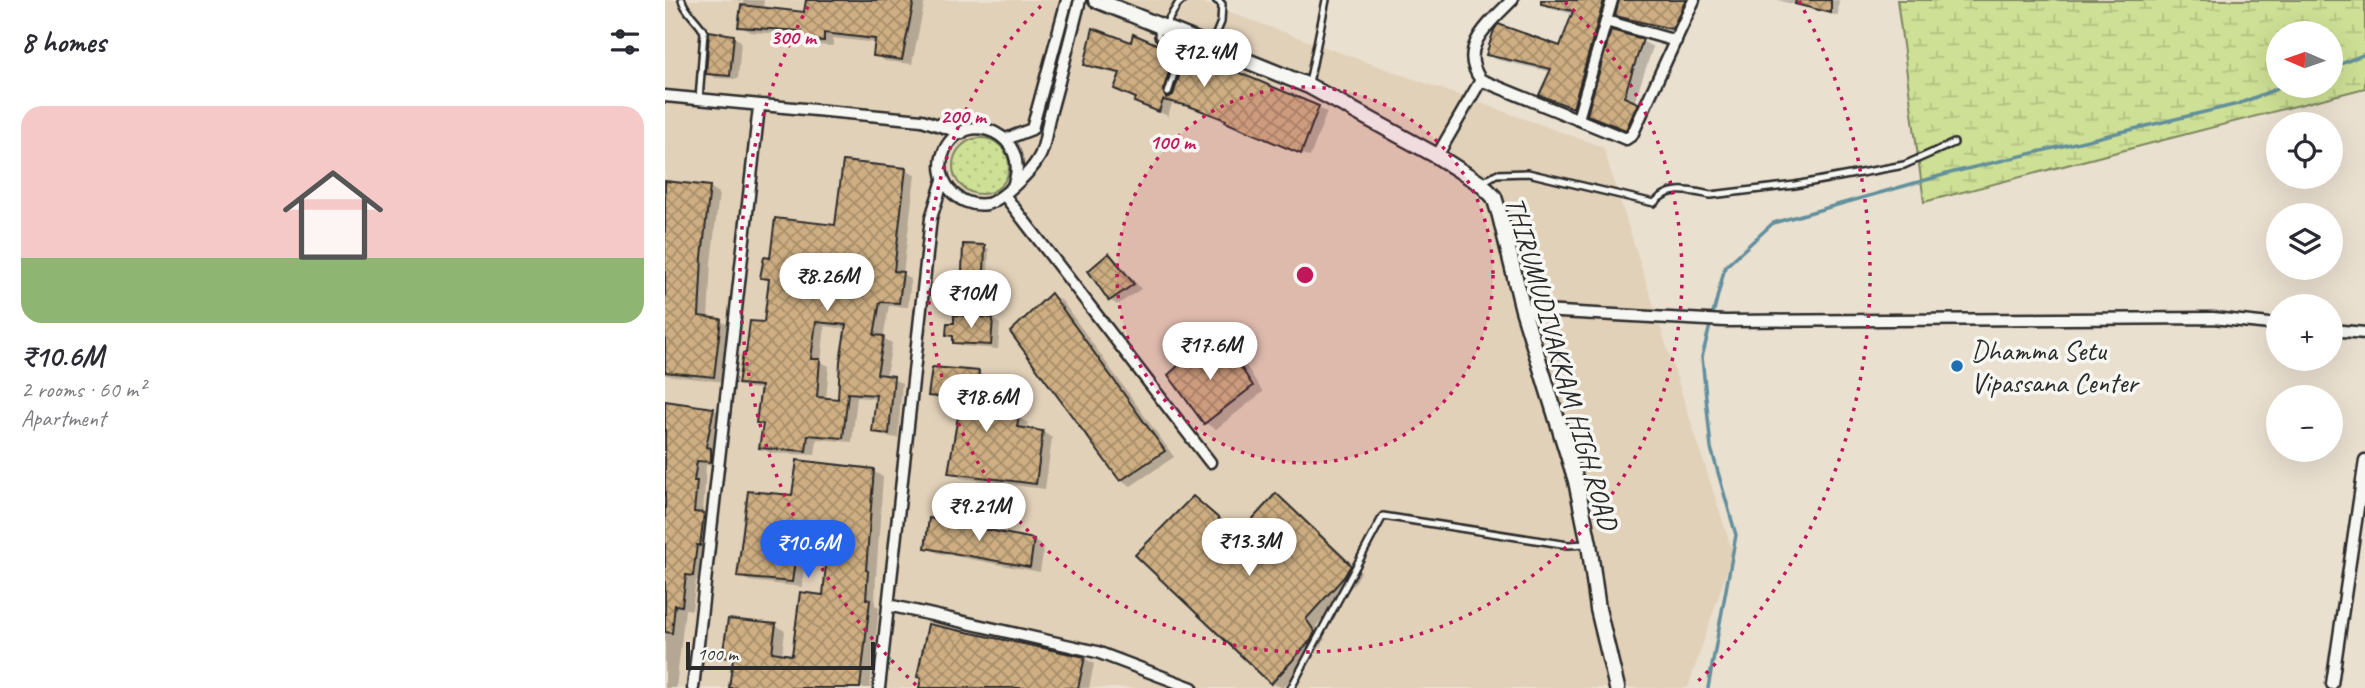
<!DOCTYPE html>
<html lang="en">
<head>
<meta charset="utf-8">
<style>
	:root { --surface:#fff; --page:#f2f2f3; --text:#2b2b33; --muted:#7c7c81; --accent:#2563eb }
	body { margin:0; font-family:Caveat,sans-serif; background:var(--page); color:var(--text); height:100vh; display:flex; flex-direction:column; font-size:26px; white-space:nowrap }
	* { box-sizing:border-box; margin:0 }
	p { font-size:23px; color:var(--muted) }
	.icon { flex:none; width:38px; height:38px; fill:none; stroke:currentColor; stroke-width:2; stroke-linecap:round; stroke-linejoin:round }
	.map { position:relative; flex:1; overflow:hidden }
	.panel { display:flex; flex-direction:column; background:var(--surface); width:665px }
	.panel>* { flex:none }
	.needle { width:46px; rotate:272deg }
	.buttons { position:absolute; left:1601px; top:21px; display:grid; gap:14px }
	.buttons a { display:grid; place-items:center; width:77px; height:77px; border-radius:50%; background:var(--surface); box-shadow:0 7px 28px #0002; font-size:35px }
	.scale { position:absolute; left:21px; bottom:18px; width:189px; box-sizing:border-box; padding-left:7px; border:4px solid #2b2b2b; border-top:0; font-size:19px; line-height:24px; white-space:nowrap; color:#2b2b2b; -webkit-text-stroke:5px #f6f6f2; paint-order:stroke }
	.price { position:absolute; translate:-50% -60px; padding:0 16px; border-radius:24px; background:#fff; color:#222; font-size:23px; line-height:46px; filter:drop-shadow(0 2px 4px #0008) }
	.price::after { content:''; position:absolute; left:50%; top:42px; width:21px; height:16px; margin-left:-10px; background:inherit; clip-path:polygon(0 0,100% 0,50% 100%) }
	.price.on { background:var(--accent); color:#fff }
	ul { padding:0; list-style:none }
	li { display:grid; align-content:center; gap:14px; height:371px; padding:0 21px }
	li span { display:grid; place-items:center; height:217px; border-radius:21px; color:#555 }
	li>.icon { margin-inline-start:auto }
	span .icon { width:126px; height:126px; fill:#fffc; stroke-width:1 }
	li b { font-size:30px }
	h2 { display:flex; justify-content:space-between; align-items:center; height:84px; padding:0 21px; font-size:30px }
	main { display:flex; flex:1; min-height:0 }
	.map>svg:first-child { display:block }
</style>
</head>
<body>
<main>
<section class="panel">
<h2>8 homes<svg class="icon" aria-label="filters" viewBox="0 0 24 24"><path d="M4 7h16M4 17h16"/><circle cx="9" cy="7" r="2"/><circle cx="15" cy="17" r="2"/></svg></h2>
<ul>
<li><span style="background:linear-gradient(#f6c9c9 70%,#8fb573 0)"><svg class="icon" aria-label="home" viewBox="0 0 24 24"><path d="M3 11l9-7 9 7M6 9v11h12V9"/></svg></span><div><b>₹10.6M</b><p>2 rooms · 60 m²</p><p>Apartment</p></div></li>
</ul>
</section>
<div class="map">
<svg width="1700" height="688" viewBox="0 0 1700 688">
	<defs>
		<pattern id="grass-dots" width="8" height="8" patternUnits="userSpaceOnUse" patternTransform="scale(1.75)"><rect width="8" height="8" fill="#cee095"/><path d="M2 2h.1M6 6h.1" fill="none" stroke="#b1c081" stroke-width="1.8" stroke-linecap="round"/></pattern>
		<pattern id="wetland-marsh" width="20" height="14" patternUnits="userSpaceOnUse" patternTransform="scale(1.75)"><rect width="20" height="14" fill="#cee095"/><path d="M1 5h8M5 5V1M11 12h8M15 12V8" fill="none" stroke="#b1c081"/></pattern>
		<pattern id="building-cross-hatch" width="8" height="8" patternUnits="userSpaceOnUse" patternTransform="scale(1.75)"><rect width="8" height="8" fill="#ceae82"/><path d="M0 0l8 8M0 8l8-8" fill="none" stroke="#a78e6b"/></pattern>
	</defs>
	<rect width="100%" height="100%" fill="#eae0d0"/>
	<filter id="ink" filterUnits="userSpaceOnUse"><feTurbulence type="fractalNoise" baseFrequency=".0143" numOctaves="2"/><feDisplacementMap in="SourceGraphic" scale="14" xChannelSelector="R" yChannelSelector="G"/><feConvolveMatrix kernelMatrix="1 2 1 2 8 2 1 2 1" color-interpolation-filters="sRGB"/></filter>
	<g filter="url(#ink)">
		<!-- built -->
		<path fill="#e2d1b9" d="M 0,0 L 530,0 L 938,147 L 1068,553 L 1023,688 L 0,688 Z"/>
		<!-- grass -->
		<path fill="url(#grass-dots)" stroke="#7c8660" stroke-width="2" d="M288 166a28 28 0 1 1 56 0a28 28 0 1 1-56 0Z"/>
		<!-- wetland -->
		<path fill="url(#wetland-marsh)" stroke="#7c8660" stroke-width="2" fill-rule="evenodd" d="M 1232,0 L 1700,0 L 1700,88 L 1259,202 ZM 1614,33 L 1666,33 L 1666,86 L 1614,86 Z"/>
		<!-- shadow -->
		<path fill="#0003" fill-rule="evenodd" d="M 67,0 L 99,0 L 98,9 L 141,14 L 142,0 L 260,0 L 247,64 L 220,61 L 210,55 L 212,43 L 168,38 L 169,46 L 149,45 L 139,39 L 139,35 L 85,32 L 75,26 L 79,1 Z
			M 877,0 L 953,0 L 919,112 L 876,95 L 887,72 L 833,60 L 823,54 L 896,48 L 909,14 L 886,9 L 876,3 Z
			M 955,0 L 1036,0 L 1032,2 L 1018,34 L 962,21 L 952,15 Z
			M 1112,0 L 1174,0 L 1173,16 Z
			M 947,32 L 977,41 L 988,47 L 969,103 L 983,111 L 972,135 L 924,114 Z
			M 469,36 L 521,60 L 523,54 L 572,71 L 580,77 L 662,112 L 645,157 L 534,110 L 507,104 L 503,116 L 480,106 L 472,99 L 451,89 L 456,75 L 430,69 L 421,64 L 467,44 Z
			M 68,37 L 76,41 L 73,79 L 51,78 L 43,73 Z
			M 241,169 L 250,175 L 238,274 L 246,279 L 243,307 L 224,306 L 218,338 L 227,343 L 221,377 L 237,383 L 233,438 L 218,436 L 209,431 L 213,399 L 192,397 L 187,442 L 152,439 L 150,455 L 105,453 L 96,447 L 99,426 L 93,422 L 97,389 L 84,388 L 75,383 L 82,355 L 100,324 L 105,282 L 97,277 L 107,259 L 172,227 ZM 160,326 L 182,329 L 174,401 L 161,400 L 164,366 L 156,362 Z
			M 0,183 L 45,187 L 54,193 L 46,263 L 43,319 L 56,321 L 65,326 L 59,382 L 0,375 Z
			M 319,246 L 324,249 L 323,274 L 304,273 L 299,271 Z
			M 444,255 L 452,260 L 476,289 L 452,305 L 445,300 Z
			M 387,295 L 397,301 L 509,457 L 466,486 L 456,480 Z
			M 327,319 L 335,324 L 333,349 L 297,346 L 283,334 Z
			M 541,343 L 551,349 L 556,359 L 566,354 L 577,360 L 598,392 L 551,429 L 540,423 Z
			M 313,373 L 323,378 L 320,413 L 354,418 L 363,423 L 362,430 L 378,432 L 387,438 L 380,489 L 295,478 L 285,472 L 297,403 L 275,401 L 265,395 Z
			M 0,403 L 48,409 L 58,415 L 55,467 L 41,465 L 38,514 L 49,520 L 38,581 L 31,580 L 27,610 L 20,609 L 11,688 L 0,688 Z
			M 208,471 L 218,477 L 211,577 L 210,605 L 214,607 L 205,688 L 66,688 L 69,662 L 59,656 L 110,625 L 120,631 L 117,655 L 129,657 L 159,597 L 162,567 L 139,565 L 137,587 L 84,581 L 74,576 L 128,497 Z
			M 611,495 L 621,501 L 696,572 L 690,583 L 651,626 L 660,639 L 656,646 L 618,688 L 607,683 L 528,498 L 538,504 L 575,536 Z
			M 368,540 L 379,547 L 375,572 L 273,553 L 262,547 Z
			M 419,658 L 429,664 L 424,688 L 256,688 Z"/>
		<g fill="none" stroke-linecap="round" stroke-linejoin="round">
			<!-- stream -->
			<path stroke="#628f9c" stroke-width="3.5" d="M 1666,68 L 1700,54
				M 1043,688 L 1071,535 L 1046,448 L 1037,357 L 1060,267 L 1108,223 L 1289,172 L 1573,104 L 1619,86"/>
		</g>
		<!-- building -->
		<path fill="url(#building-cross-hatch)" stroke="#2b2b2b" stroke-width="2" fill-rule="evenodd" d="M 141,0 L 249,0 L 237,60 L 208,56 L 210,39 L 159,33 L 159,41 L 137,40 L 137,31 L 73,27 L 76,5 L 139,12 Z
			M 876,0 L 939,0 L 908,108 L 874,95 L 886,69 L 821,55 L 829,30 L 833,24 L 895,46 L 908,11 L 876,4 Z
			M 954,0 L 1021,0 L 1007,29 L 950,16 Z
			M 1131,0 L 1166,0 L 1166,13 L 1130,4 Z
			M 428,28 L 466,42 L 468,34 L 510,52 L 498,91 L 501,98 L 508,95 L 522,52 L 573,69 L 572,72 L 654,106 L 636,154 L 560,122 L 561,120 L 524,106 L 498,100 L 494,112 L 469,102 L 471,98 L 449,89 L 455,73 L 419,65 Z
			M 946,30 L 978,39 L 959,97 L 973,103 L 961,130 L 922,115 Z
			M 44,31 L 69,35 L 65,76 L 41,74 Z
			M 178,161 L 241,168 L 229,271 L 238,272 L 234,303 L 215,302 L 209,335 L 219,336 L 212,374 L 229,376 L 224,434 L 207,432 L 211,395 L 183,393 L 178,438 L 143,435 L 141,451 L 94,448 L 98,424 L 91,423 L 96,386 L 73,384 L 78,353 L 81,353 L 85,321 L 99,322 L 104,279 L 95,278 L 99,257 L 105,258 L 110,218 L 170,225 ZM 151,322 L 181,325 L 175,361 L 173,399 L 152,397 L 155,359 L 146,359 Z
			M 0,181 L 45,186 L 37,257 L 34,316 L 56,319 L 49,377 L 0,372 Z
			M 298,244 L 320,245 L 319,272 L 297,272 Z
			M 444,253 L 469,284 L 444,301 L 423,271 Z
			M 386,293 L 500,451 L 455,481 L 345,332 Z
			M 289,315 L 328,318 L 326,345 L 288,343 L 288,336 L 281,335 L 282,323 L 289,323 Z
			M 540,341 L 551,360 L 566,352 L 588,386 L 539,424 L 503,375 Z
			M 267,367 L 314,371 L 310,410 L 354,416 L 352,427 L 378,431 L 371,484 L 283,473 L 296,399 L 263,396 Z
			M 0,401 L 49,408 L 41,447 L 46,448 L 46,462 L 32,461 L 29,481 L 32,481 L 29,512 L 39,513 L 35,546 L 32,545 L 28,576 L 21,575 L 17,606 L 10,605 L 7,633 L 0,632 Z
			M 132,460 L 209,469 L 201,570 L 203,571 L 201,599 L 205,600 L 195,688 L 64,688 L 68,658 L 57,657 L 63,619 L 111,624 L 107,652 L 127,655 L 135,592 L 158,595 L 161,564 L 130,561 L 127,582 L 72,577 L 83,491 L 127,495 Z
			M 611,493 L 686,565 L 679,577 L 641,619 L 650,632 L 646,640 L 606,684 L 470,555 L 528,496 L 573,535 Z
			M 264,518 L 369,539 L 365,567 L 260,548 Z
			M 263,624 L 420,657 L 413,688 L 254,688 L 256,678 L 252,677 Z"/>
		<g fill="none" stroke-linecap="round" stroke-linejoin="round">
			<defs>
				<path id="service" d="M 17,0 C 20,12 33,20 39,32 L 34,100
					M 499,27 L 513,4 L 518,0
					M 494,28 L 493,36 L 498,42 L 518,49
					M 547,44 L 556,22 L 557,4 L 551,0
					M 644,83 L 661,0
					M 503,93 L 521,36
					M 818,182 L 831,174 L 863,173 L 989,203 C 1005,185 1025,191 1046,195 L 1130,185 L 1239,165 L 1289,143
					M 626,688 L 718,516 L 903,545 L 921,544"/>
				<path id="minor" d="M 847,0 C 826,22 791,48 816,80 L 961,139 L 967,135 L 1029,0
					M 941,21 L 1011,41
					M 0,96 L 257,120 L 297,133
					M 913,119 L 947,0
					M 341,139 L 367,129 L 402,0
					M 772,156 L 816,80
					M 348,186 C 368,136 302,106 280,149 C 266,178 292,209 322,204 C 335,201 366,172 373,159 C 380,149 381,131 384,118 C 395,79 405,39 415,0
					M 340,196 L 545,462
					M 858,310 L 1060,321 L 1548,318 L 1614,325
					M 1666,330 L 1700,333
					M 223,605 L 432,652 L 527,688
					M 1667,684 L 1700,460
					M 28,688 L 94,107
					M 214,688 L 266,218 L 278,180"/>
				<path id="secondary" d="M 431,0 L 644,86 L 772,156 L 816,184 L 829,197 L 835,216 L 858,310 L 911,481 L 924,544 L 933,609 L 952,688"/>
			</defs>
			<!-- service casing -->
			<use href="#service" stroke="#2b2b2b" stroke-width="10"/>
			<!-- minor casing -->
			<use href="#minor" stroke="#2b2b2b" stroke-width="15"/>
			<!-- secondary casing -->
			<use href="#secondary" stroke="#2b2b2b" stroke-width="19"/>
			<!-- service -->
			<use href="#service" stroke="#f6f6f2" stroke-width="5"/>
			<!-- minor -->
			<use href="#minor" stroke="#f6f6f2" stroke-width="10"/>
			<!-- secondary -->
			<use href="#secondary" stroke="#f6f6f2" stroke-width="14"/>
		</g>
	</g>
	<!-- distance rings -->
	<circle cx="640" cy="275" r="188" fill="#c2185b" fill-opacity=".12"/>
	<g fill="none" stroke="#c2185b" stroke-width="3.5" stroke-dasharray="3.5 7">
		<circle cx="640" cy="275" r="188"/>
		<path d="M900 2A377 377 0 1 1 380 2"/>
		<path d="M251 685A565 565 0 0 1 146 1M1134 1A565 565 0 0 1 1029 685"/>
	</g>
	<!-- markers -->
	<circle fill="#1f6fb2" stroke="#f6f6f2" stroke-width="2.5" cx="1292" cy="366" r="7"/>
	<g text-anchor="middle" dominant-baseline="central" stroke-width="7" stroke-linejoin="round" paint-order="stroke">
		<!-- poi labels -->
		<g font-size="28" fill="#2b2b2b" stroke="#f6f6f2" text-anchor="start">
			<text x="1306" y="350">Dhamma Setu<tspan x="1306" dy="32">Vipassana Center</tspan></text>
		</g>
		<!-- street labels -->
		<g font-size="28" fill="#2b2b2b" stroke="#f6f6f2">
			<text transform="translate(897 363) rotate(74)">THIRUMUDIVAKKAM HIGH ROAD</text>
		</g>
	</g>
	<circle cx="640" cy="275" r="10" fill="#c2185b" stroke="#f6f6f2" stroke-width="3.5"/>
	<g font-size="21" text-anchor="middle" font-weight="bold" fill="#c2185b" stroke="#f6f6f2" stroke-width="7" stroke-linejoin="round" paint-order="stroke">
		<text x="128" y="44">300 m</text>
		<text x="298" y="123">200 m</text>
		<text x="507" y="149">100 m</text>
	</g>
</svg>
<div class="buttons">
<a><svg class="needle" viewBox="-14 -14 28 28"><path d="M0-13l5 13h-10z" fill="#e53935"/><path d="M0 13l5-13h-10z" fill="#7c7c81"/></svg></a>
<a><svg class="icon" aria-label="locate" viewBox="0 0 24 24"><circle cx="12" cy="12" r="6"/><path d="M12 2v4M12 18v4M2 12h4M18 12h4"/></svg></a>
<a><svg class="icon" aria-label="layers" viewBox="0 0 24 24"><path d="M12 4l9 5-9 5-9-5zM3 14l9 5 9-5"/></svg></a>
<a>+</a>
<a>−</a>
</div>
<div class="scale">100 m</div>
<b class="price" style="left:539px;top:89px">₹12.4M</b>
<b class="price" style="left:162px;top:313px">₹8.26M</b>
<b class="price" style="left:306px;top:330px">₹10M</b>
<b class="price" style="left:545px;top:382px">₹17.6M</b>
<b class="price" style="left:321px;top:434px">₹18.6M</b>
<b class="price" style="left:314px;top:543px">₹9.21M</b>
<b class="price" style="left:584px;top:578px">₹13.3M</b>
<b class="price on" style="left:143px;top:580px">₹10.6M</b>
</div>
</main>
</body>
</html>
